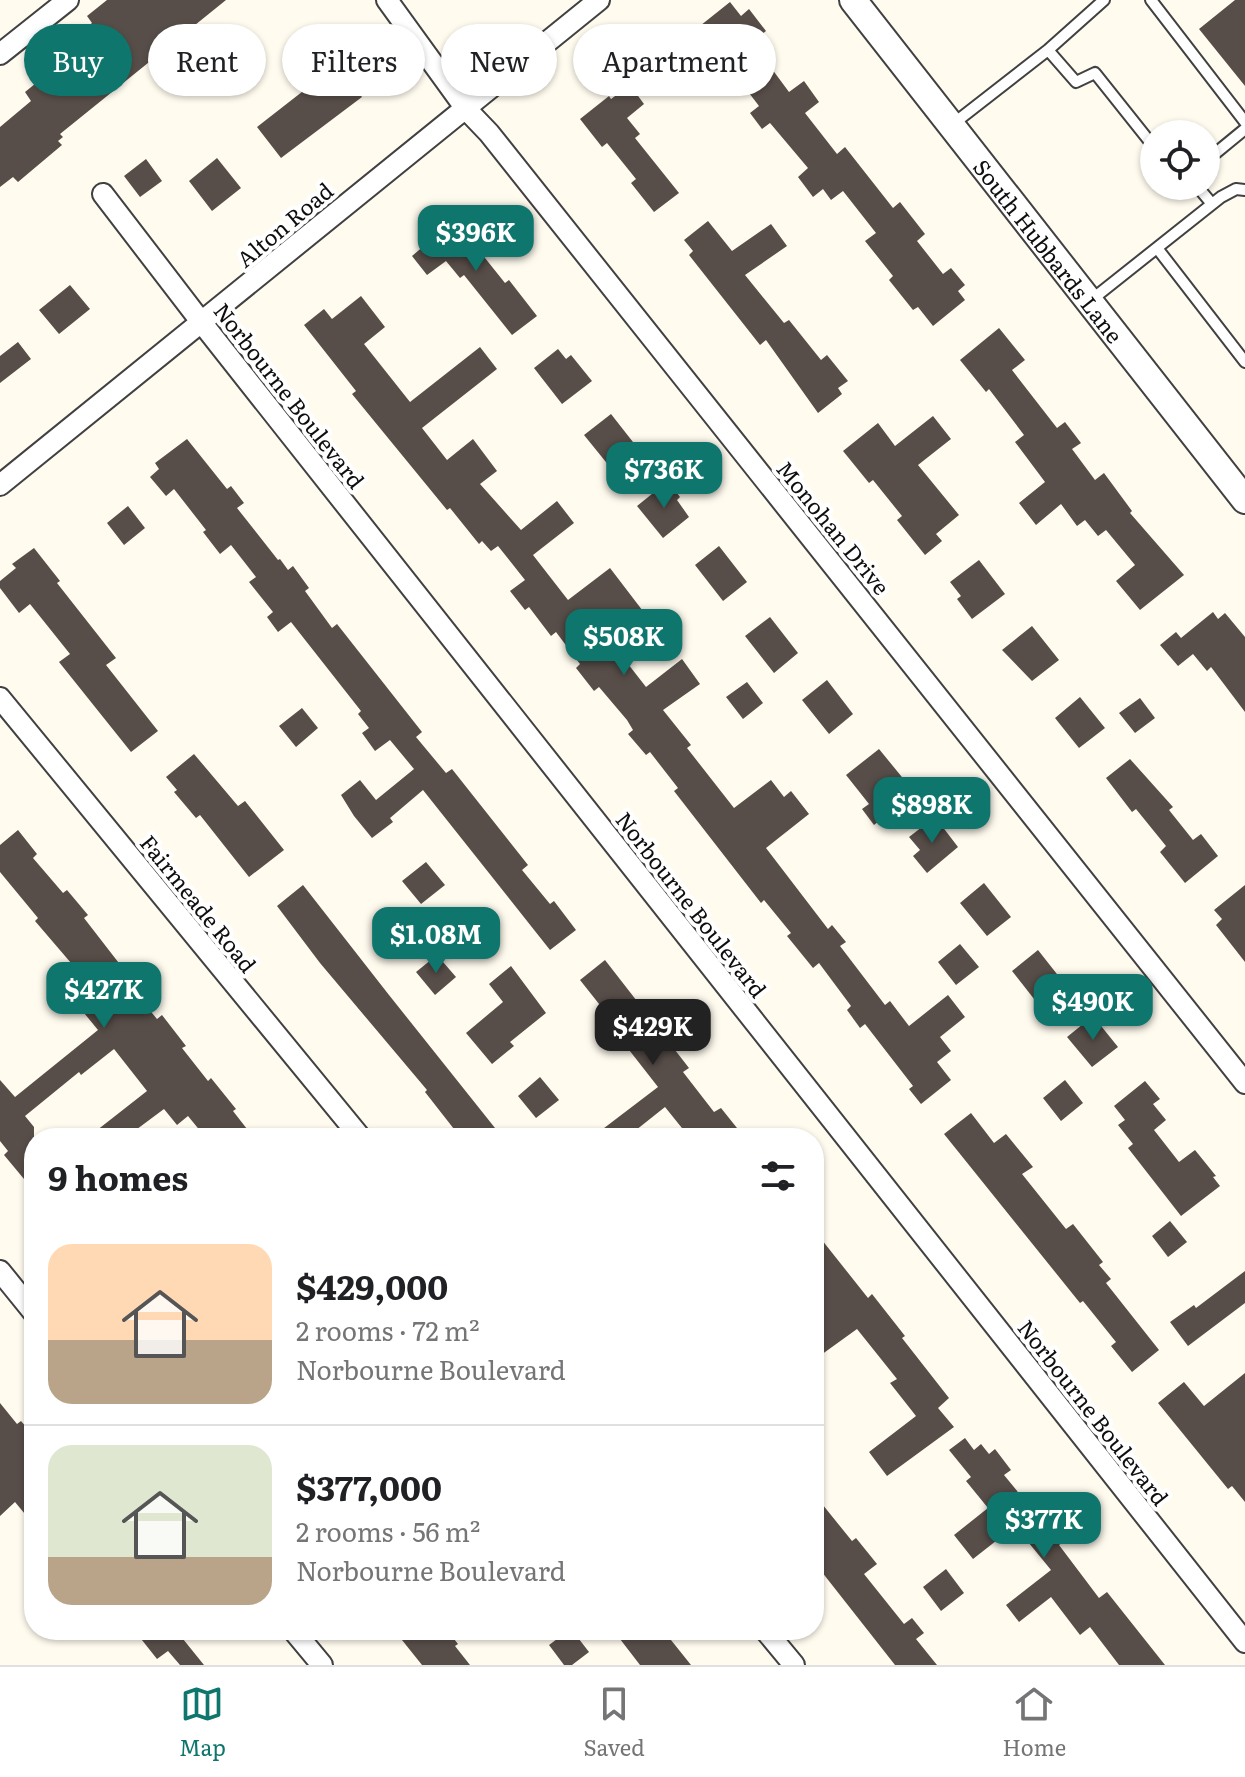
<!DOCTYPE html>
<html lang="en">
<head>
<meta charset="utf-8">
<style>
	:root { --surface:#fff; --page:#f6f6f6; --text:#202124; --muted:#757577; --line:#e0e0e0; --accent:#0f766e }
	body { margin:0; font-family:Literata,serif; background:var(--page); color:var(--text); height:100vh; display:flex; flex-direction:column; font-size:30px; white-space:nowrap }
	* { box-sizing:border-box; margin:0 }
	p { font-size:26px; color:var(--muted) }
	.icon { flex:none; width:44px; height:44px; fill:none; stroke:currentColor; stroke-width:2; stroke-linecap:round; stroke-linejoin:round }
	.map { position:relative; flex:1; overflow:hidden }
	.side { position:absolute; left:24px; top:1128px; width:800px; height:512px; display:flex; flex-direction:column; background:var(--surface); border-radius:32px; box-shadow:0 2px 6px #0004 }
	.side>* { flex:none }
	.top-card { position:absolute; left:24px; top:24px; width:800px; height:72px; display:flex; gap:16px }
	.fabs { position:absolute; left:1140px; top:120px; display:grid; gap:16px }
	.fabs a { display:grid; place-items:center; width:80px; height:80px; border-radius:50%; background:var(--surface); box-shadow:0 2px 6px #0004; font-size:40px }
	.price { position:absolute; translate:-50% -68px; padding:0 18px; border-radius:16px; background:var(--accent); color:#fff; font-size:26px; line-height:52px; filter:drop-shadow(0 2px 4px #0008) }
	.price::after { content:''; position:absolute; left:50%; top:48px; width:24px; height:18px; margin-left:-12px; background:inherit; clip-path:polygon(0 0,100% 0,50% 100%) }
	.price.active { background:#222; color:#fff }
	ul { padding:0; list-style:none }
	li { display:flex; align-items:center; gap:24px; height:200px; padding:0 24px }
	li+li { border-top:2px solid var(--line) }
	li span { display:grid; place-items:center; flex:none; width:224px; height:160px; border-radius:24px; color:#555 }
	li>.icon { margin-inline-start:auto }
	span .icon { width:96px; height:96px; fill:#fffc; stroke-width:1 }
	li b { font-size:34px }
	h2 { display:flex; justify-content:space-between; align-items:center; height:96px; padding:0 24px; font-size:34px }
	.pill { padding:0 28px; border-radius:36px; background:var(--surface); box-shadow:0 2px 6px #0004; font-size:28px; line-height:72px }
	.pill.active { background:var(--accent); color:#fff }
	.menu { display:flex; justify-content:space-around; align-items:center; height:112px; border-top:2px solid var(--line); background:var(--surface); font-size:22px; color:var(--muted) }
	.menu a { display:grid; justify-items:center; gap:4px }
	.menu .active { color:var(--accent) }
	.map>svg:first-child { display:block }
</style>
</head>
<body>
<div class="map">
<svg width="1245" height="1665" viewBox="0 0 1245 1665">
	<rect width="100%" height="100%" fill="#fffbef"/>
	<!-- building -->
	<path fill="#584e49" d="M 107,0 L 226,0 L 60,134 L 63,137 L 58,141 L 62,145 L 18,182 L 13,177 L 0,187 L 0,127 L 31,101 L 25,92 L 93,37 L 86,28 L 92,23 L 87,16 Z
		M 1235,0 L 1245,0 L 1245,86 L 1199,29 Z
		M 730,2 L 741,16 L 749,9 L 766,31 L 752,42 L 789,92 L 804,81 L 819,102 L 805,113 L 837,154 L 845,147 L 893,208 L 900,202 L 925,234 L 917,241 L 943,274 L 951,268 L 965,285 L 958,291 L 965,300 L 933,326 L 918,307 L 913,310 L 889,280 L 893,276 L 865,241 L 876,233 L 843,191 L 831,200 L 823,189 L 813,197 L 798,177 L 808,168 L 770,123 L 762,129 L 750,113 L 759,106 L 733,72 L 706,92 L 671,49 Z
		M 323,28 L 340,49 L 331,57 L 362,97 L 281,158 L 257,127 L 307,88 L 306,86 L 314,80 L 292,52 Z
		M 630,85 L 644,104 L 627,118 L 640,134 L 635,138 L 679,193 L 654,212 L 631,183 L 636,179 L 607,143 L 602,147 L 580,119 L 609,96 L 611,99 Z
		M 217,158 L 241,188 L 212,211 L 189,181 Z
		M 146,159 L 162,181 L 140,197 L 124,176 Z
		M 459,216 L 481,244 L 477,248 L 505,283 L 509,280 L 537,316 L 512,335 L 464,275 L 460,278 L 446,261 L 427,275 L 412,256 Z
		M 708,221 L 732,251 L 771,224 L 787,246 L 745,275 L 784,323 L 789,320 L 821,360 L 827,355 L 848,381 L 838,388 L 842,394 L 818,413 L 766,340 L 760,345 L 689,255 L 693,251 L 684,240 Z
		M 70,285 L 90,309 L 59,334 L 39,310 Z
		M 361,296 L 385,327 L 364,344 L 410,402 L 480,347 L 497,369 L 422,428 L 447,460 L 473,439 L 497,471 L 480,484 L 521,530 L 557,501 L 574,523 L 533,555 L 568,600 L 610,568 L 649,619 L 614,646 L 646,687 L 682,659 L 700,684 L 663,710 L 691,745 L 687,748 L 734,808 L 771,780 L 784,797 L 791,791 L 809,814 L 766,848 L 828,929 L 832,925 L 846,942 L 840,946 L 885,1005 L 890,1001 L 909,1026 L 948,995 L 965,1017 L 940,1037 L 951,1051 L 937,1062 L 951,1080 L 921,1104 L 909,1089 L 913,1086 L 865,1024 L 860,1028 L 847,1010 L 851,1006 L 819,963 L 813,968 L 787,936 L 791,933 L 764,900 L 761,903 L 674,791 L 678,788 L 650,752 L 646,755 L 628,734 L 633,730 L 627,720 L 599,687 L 594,691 L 576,668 L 580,664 L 556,632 L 551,636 L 529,607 L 525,610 L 510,591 L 525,580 L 498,546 L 491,551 L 482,541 L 479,544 L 450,508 L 447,510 L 352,394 L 356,391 L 304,325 L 324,309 L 332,319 Z
		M 999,328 L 1025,360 L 1012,370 L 1057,428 L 1065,422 L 1081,443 L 1072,449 L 1095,480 L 1104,473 L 1132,511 L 1130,513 L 1184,575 L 1140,610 L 1116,581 L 1135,565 L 1106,530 L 1098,536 L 1085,520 L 1077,526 L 1061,504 L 1036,525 L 1019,503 L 1045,482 L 1015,442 L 1024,435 L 989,389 L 986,392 L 960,360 Z
		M 18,342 L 31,359 L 0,383 L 0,356 Z
		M 558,349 L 566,359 L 571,355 L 592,381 L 562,404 L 534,368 Z
		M 611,414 L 640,451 L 614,472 L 584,435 Z
		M 933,416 L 951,439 L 918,465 L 959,515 L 936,534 L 942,541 L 925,555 L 897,520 L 902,516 L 873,480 L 869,483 L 843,451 L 878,423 L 895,446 Z
		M 187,439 L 227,489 L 231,486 L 244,503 L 237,508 L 278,560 L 280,559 L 288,570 L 293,566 L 309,588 L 305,591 L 332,628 L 337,624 L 422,732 L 416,737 L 446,773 L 452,769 L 528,865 L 522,870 L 550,904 L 554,901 L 576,930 L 550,950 L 423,790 L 390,818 L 393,822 L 372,838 L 354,816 L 341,795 L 360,780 L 376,800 L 414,769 L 390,740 L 375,751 L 362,733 L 369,728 L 358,714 L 361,711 L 291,622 L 278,632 L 267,617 L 273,612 L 249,582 L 256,577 L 231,545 L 220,554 L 203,532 L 206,530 L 174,489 L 166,496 L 150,477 L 159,469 L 155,463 Z
		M 668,481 L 680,497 L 677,500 L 689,517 L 663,538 L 637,506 Z
		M 128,506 L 145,528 L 124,545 L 107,523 Z
		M 719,546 L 747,582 L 723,601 L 695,565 Z
		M 34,548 L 60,581 L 57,583 L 116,658 L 106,665 L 158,731 L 131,752 L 59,662 L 70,654 L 30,604 L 19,613 L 0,588 L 0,581 L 16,568 L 12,564 Z
		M 979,560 L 1005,594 L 972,619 L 957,599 L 961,596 L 950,582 Z
		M 1213,612 L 1218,619 L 1225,613 L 1245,637 L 1245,712 L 1211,667 L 1207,671 L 1193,654 L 1178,666 L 1160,645 L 1176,632 L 1181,638 Z
		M 770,617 L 798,653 L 774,673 L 745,636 Z
		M 1032,626 L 1059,660 L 1032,681 L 1002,650 Z
		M 827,680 L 853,714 L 829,734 L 802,700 Z
		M 747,682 L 763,703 L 743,719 L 726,697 Z
		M 1080,697 L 1105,728 L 1079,748 L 1055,718 Z
		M 1140,698 L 1155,718 L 1135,733 L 1119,713 Z
		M 302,708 L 318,728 L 296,747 L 279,726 Z
		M 879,749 L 906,782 L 888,796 L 896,807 L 874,825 L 862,809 L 869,804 L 846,775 Z
		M 194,754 L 238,806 L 245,801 L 284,850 L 249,877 L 200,815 L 196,818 L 174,792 L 177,790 L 166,777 Z
		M 1130,759 L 1173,807 L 1169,810 L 1193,840 L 1201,834 L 1218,856 L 1185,883 L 1160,852 L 1166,846 L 1136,809 L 1132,812 L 1106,778 Z
		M 935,817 L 958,847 L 927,873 L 913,856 L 920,850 L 909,837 Z
		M 18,830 L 37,854 L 33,858 L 63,893 L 67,890 L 88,915 L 84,918 L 132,980 L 128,984 L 157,1019 L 162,1015 L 186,1046 L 182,1048 L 208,1081 L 211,1078 L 236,1109 L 233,1111 L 254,1138 L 206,1138 L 188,1116 L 177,1125 L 164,1109 L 125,1138 L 87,1138 L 147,1091 L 114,1049 L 81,1075 L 79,1072 L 25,1116 L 34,1127 L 34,1191 L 4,1155 L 8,1151 L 0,1141 L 0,1080 L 15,1097 L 98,1030 L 66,991 L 83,977 L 35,921 L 38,918 L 0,872 L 0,845 Z
		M 426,862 L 445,885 L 421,904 L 402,881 Z
		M 984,883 L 1011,917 L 987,936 L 960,903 Z
		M 303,885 L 389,995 L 503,1138 L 461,1138 L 425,1092 L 427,1090 L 320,963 L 277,906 Z
		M 1245,885 L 1245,962 L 1216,925 L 1222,919 L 1214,910 Z
		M 960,944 L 979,967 L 956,985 L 938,962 Z
		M 1038,950 L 1064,983 L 1038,1004 L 1012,971 Z
		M 437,955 L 456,977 L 435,995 L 416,972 Z
		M 605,960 L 689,1068 L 683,1072 L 714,1112 L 721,1108 L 737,1128 L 726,1138 L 690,1138 L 665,1107 L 626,1138 L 591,1138 L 658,1087 L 626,1046 L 630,1043 L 580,980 Z
		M 511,966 L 546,1013 L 510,1042 L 514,1046 L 492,1064 L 466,1033 L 503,1002 L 489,984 Z
		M 1093,1016 L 1118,1047 L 1092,1067 L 1067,1037 Z
		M 540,1077 L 559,1100 L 536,1118 L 518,1096 Z
		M 1065,1080 L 1083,1103 L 1061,1121 L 1043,1098 Z
		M 1145,1081 L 1160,1099 L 1153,1104 L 1166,1120 L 1154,1130 L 1179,1162 L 1195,1150 L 1216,1176 L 1213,1177 L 1220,1186 L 1181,1216 L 1128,1148 L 1133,1144 L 1118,1125 L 1125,1120 L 1114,1106 Z
		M 971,1113 L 994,1143 L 1006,1134 L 1033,1167 L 1022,1174 L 1066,1229 L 1073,1224 L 1103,1262 L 1099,1265 L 1111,1279 L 1106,1283 L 1159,1350 L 1132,1372 L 1111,1346 L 1116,1342 L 1083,1301 L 1080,1303 L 944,1134 Z
		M 1170,1221 L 1187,1242 L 1168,1257 L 1152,1236 Z
		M 814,1230 L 868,1298 L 872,1294 L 905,1336 L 902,1338 L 949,1398 L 938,1408 L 954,1427 L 887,1476 L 869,1452 L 916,1416 L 890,1383 L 897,1379 L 857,1329 L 814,1360 Z
		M 1245,1271 L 1245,1303 L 1188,1346 L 1170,1322 L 1194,1305 L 1196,1308 Z
		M 1245,1373 L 1245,1502 L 1232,1486 L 1228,1489 L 1158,1403 L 1184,1382 L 1204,1406 Z
		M 0,1403 L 17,1424 L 21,1421 L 34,1436 L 34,1525 L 15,1502 L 0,1516 Z
		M 965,1438 L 974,1450 L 981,1444 L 989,1454 L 995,1449 L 1011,1470 L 1004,1475 L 1040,1519 L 1045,1515 L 1066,1540 L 1059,1545 L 1099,1598 L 1107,1592 L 1165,1665 L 1119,1665 L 1090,1627 L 1080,1635 L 1051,1597 L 1019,1622 L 1006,1605 L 1051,1570 L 1015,1526 L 973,1559 L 954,1535 L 988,1508 L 966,1481 L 971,1477 L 949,1450 Z
		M 814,1494 L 852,1541 L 856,1538 L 877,1564 L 864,1574 L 904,1624 L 912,1618 L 924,1633 L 916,1639 L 937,1665 L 895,1665 L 814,1562 Z
		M 946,1569 L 964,1593 L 941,1611 L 923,1587 Z
		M 134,1630 L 195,1630 L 183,1639 L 204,1665 L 180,1665 L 168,1651 L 157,1659 Z
		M 394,1630 L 447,1630 L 458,1644 L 455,1646 L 470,1665 L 422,1665 Z
		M 569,1630 L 572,1630 L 589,1652 L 572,1665 L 564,1665 L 549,1645 Z
		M 631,1630 L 663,1630 L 691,1665 L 640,1665 L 620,1639 Z"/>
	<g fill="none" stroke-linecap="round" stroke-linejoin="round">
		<defs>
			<path id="service" d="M 1151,0 L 1245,122
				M 1048,50 L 1076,82 L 1095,73 L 1154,147
				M 953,124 L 1048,50 L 1104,0
				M 1206,161 L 1245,129
				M 1197,186 L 1212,204
				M 1157,248 L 1245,362
				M 1090,301 L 1221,197 L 1236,189 L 1245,190"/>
			<path id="minor" d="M 387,0 L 466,109 L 489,133 L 1245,1083
				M 0,54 L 68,0
				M 103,194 L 202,323 L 1245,1642
				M 0,485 L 599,0
				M 0,698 L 361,1138
				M 0,1271 L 34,1313
				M 293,1630 L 322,1665
				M 765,1630 L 794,1665"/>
			<g id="tertiary">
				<path id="s1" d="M 853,0 L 1245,500"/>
			</g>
		</defs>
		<!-- service casing -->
		<use href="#service" stroke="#414141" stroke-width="14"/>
		<!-- minor casing -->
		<use href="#minor" stroke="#414141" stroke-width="24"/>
		<!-- tertiary casing -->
		<use href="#tertiary" stroke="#414141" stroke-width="30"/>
		<!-- service -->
		<use href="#service" stroke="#fff" stroke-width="10"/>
		<!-- minor -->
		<use href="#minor" stroke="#fff" stroke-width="20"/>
		<!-- tertiary -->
		<use href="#tertiary" stroke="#fff" stroke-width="26"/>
	</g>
	<g text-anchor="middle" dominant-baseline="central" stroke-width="8" stroke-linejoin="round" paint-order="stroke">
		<!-- street labels -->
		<g font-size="22" fill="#0e0e0e" stroke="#fff">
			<text transform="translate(284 224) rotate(-40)">Alton Road</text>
			<text stroke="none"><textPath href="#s1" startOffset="318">South Hubbards Lane</textPath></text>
			<text transform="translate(290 395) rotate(52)">Norbourne Boulevard</text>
			<text transform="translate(834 527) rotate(51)">Monohan Drive</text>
			<text transform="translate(199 903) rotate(51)">Fairmeade Road</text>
			<text transform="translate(692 904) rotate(52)">Norbourne Boulevard</text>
			<text transform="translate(1094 1412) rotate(52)">Norbourne Boulevard</text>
		</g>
	</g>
</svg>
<div class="fabs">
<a><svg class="icon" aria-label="locate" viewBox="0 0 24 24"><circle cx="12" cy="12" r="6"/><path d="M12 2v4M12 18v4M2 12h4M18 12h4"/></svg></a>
</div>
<b class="price" style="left:476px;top:273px">$396K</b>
<b class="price" style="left:664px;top:510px">$736K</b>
<b class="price" style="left:624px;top:677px">$508K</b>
<b class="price" style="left:932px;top:845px">$898K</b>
<b class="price" style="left:436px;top:975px">$1.08M</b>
<b class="price" style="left:104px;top:1030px">$427K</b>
<b class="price" style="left:1093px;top:1042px">$490K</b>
<b class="price active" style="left:653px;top:1067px">$429K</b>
<b class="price" style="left:1044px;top:1560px">$377K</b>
<div class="top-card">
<a class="pill active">Buy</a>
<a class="pill">Rent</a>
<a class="pill">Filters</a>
<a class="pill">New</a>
<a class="pill">Apartment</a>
</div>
<section class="side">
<h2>9 homes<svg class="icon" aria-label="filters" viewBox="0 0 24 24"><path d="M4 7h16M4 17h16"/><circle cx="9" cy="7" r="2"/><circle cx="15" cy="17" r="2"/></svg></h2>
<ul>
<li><span style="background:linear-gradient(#ffd9b3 60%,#b9a48a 0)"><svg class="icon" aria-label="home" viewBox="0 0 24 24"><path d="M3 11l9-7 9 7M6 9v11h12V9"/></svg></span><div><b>$429,000</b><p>2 rooms · 72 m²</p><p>Norbourne Boulevard</p></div></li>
<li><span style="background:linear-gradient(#dfe7d0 70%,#b9a48a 0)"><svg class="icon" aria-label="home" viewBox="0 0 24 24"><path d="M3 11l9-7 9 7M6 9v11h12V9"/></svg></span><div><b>$377,000</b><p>2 rooms · 56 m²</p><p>Norbourne Boulevard</p></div></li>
</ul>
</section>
</div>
<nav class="menu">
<a class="active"><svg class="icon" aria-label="map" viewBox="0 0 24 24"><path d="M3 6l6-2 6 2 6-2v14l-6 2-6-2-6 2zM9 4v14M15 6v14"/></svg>Map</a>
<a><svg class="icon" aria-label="saved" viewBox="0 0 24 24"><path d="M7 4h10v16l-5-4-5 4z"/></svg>Saved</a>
<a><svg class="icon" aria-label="home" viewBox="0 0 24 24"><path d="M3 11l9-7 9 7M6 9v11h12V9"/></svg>Home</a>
</nav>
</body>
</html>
